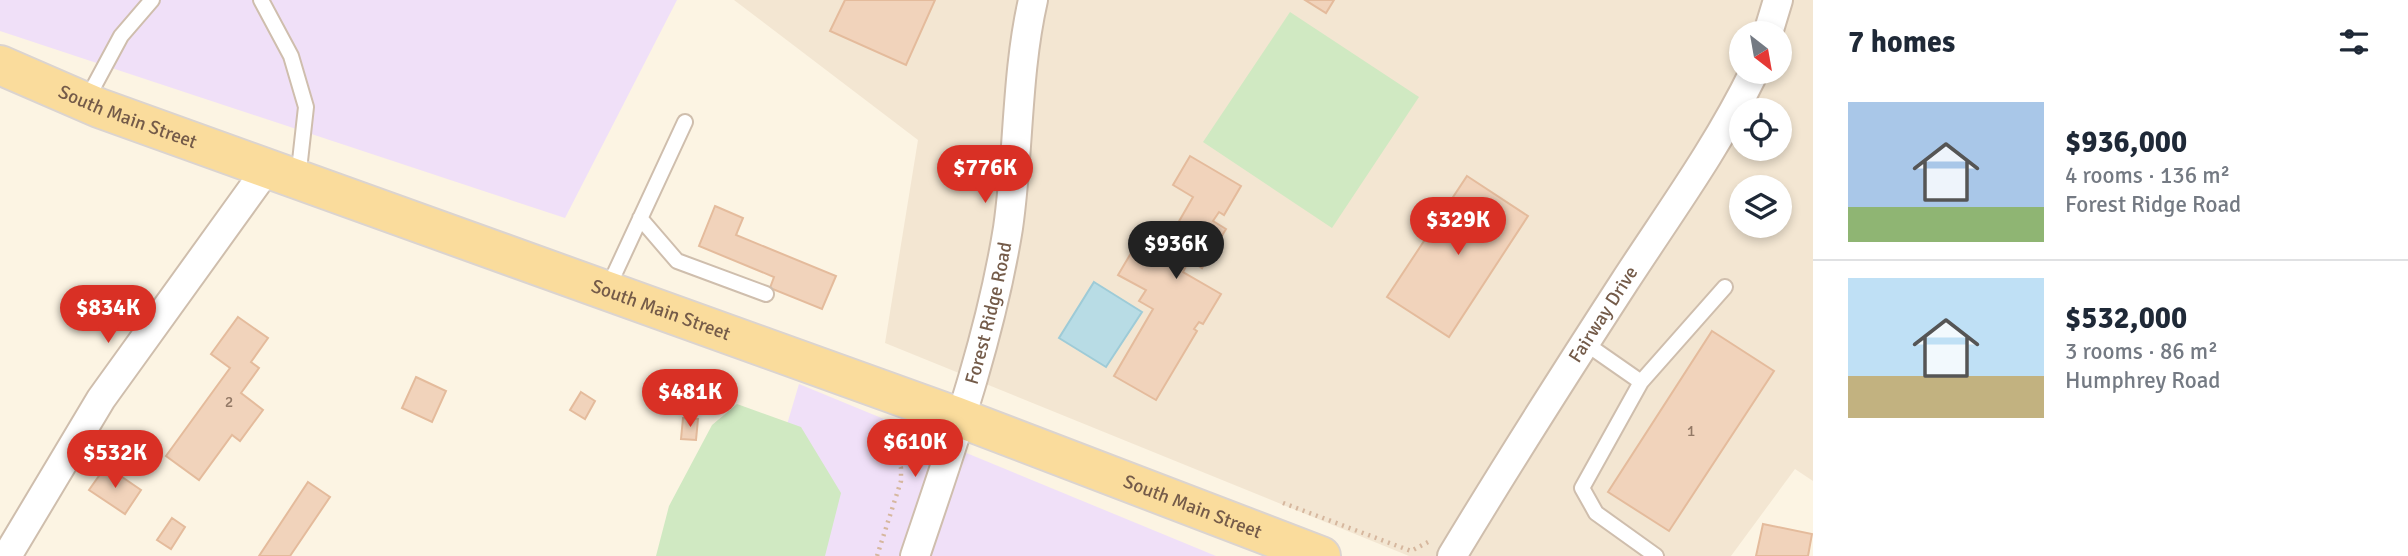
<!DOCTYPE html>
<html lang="en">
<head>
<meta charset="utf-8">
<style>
	:root { --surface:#fff; --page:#f2f2f3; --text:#1f2937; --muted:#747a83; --line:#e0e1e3; --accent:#d93025 }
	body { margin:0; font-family:Signika,sans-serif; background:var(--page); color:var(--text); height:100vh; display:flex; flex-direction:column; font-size:26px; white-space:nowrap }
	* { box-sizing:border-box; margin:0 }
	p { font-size:23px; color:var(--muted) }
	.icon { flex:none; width:38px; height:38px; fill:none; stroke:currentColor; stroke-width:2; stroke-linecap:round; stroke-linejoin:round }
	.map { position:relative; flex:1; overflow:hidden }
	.side { display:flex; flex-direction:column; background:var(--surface); width:595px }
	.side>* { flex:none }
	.needle { width:46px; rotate:149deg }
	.buttons { position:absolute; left:1729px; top:21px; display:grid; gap:14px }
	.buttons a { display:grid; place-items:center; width:63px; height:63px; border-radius:50%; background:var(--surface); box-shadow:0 4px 10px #0003; font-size:35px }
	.price { position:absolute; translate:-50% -60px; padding:0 16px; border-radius:24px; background:var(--accent); color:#fff; font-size:23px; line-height:46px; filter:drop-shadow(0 2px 4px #0008) }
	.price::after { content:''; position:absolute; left:50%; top:42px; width:21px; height:16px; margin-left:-10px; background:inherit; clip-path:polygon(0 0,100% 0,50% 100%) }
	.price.current { background:#222; color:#fff }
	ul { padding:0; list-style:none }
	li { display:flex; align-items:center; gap:21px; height:175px; padding:0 35px }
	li+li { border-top:2px solid var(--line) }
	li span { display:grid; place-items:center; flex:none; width:196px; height:140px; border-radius:0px; color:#555 }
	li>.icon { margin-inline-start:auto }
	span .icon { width:84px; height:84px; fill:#fffc; stroke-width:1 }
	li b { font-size:30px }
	h2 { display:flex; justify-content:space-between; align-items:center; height:84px; padding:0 35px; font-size:30px }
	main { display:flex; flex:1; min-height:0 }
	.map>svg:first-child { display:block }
</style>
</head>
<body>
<main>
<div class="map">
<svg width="1813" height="556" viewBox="0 0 1813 556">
	<rect width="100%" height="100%" fill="#fcf4e3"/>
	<!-- residential -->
	<path fill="#f3e6d2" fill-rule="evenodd" d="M 734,0 L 1813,0 L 1813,481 L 1795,469 L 1731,556 L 1409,556 L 885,343 L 918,140 ZM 1741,33 L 1780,33 L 1780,72 L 1741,72 ZM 1741,110 L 1780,110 L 1780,149 L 1741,149 ZM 1741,187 L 1780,187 L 1780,226 L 1741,226 Z"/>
	<!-- education -->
	<path fill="#f0e0f8" d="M 0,0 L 677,0 L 565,218 L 0,31 Z
		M 799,384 L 1216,556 L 748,556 Z"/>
	<!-- green -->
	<path fill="#d0e9c2" d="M 1290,12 L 1419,97 L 1332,228 L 1203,142 Z
		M 737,404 L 801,427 L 841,493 L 825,556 L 656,556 L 669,506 L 712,425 Z"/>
	<!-- water -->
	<path fill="#b8dce5" stroke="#9ecbd7" stroke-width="2" d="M 1094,282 L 1142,312 L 1106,367 L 1059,338 Z"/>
	<!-- building -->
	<path fill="#f1d3bb" stroke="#e4bb9c" stroke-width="2" d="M 845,0 L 935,0 L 906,65 L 830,31 Z
		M 1305,0 L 1334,0 L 1326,13 Z
		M 1190,156 L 1241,186 L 1224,215 L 1219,212 L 1213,221 L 1226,229 L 1202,268 L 1189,260 L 1183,272 L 1221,294 L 1203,324 L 1199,322 L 1194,329 L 1197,331 L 1156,400 L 1114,376 L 1153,309 L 1139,301 L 1146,290 L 1118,275 L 1137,243 L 1159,256 L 1193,197 L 1173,185 Z
		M 1467,176 L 1528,216 L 1449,337 L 1387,297 Z
		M 715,206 L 743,218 L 736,235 L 836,276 L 822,309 L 770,288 L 774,277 L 699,246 Z
		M 238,317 L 268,338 L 251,362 L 259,368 L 241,393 L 263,410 L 240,441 L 232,435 L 199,480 L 166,456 L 230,368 L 211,354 Z
		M 1712,331 L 1774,371 L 1669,531 L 1608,492 Z
		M 416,377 L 446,391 L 432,422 L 402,408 Z
		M 581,392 L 595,401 L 585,419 L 570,410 Z
		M 683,418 L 698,419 L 696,440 L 681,439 Z
		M 106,466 L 141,490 L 125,514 L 89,490 Z
		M 308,482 L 330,497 L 290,556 L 259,556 Z
		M 172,518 L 185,527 L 171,549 L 157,540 Z
		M 1763,524 L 1812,534 L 1808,556 L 1756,556 Z"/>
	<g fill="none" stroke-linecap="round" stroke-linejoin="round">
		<defs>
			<path id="lane" d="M 261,0 L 291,56 L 306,107 L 298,179
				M 86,101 L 121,36 L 152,0
				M 640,218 L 677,261 L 766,294
				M 607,290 L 685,122
				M 1585,343 L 1641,382 L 1725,287
				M 1641,382 L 1582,488 L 1596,513 L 1656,556"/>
			<g id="street">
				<path d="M 1768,33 L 1778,0"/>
				<path d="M 7,556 L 101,399 L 266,170"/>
				<path id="s1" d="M 915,556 C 951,449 990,340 1008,228 C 1019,152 1016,75 1033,0"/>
				<path id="s2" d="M 1452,556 C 1508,463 1566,372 1625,281 C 1670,212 1718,146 1754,72"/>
			</g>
			<g id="primary">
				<path id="s3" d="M 0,65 L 99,108 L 955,416 L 1321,556"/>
			</g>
		</defs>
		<!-- lane casing -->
		<use href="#lane" stroke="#cfbead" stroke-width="18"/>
		<!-- street casing -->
		<use href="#street" stroke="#cfbead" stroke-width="32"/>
		<!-- primary casing -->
		<use href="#primary" stroke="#dbd4d0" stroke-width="42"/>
		<!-- path -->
		<path stroke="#d6b79e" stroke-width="4.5" stroke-dasharray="2 5" stroke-linecap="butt" d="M 1283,503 L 1411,551 L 1428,542
			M 877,556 L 901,481 L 901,468 L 892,447"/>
		<!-- lane -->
		<use href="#lane" stroke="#fff" stroke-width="14"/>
		<!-- street -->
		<use href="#street" stroke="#fff" stroke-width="28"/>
		<!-- primary -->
		<use href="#primary" stroke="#fadc9c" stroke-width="38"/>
	</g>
	<g text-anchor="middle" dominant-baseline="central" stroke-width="5" stroke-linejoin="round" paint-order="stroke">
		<!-- number labels -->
		<g font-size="16" fill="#937966">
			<text x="229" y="402">2</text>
			<text x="1691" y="431">1</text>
		</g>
		<!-- street labels -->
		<g font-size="19" fill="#745b49" stroke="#fff7e9">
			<text stroke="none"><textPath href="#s3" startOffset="138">South Main Street</textPath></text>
			<text stroke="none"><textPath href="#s3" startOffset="705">South Main Street</textPath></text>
			<text stroke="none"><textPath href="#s1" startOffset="254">Forest Ridge Road</textPath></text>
			<text stroke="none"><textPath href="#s2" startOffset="285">Fairway Drive</textPath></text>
			<text stroke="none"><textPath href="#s3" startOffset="1272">South Main Street</textPath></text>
		</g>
	</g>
</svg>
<div class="buttons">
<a><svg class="needle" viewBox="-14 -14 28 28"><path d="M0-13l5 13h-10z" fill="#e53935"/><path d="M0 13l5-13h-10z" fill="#747a83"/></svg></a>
<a><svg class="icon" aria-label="locate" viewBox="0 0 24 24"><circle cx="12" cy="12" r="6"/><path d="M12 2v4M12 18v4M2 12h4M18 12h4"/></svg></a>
<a><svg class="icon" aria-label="layers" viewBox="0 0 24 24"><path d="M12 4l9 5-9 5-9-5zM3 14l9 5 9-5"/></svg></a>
</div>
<b class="price" style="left:985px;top:205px">$776K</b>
<b class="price" style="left:1458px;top:257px">$329K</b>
<b class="price current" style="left:1176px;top:281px">$936K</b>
<b class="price" style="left:108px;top:345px">$834K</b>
<b class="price" style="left:690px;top:429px">$481K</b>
<b class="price" style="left:915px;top:479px">$610K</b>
<b class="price" style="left:115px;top:490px">$532K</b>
</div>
<section class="side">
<h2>7 homes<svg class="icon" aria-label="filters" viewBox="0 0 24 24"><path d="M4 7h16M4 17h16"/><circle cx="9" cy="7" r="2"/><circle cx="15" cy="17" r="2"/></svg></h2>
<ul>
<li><span style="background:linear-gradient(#a9c7e8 75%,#8fb573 0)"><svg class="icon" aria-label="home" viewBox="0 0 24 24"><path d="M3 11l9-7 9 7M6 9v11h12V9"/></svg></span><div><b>$936,000</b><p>4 rooms · 136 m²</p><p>Forest Ridge Road</p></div></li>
<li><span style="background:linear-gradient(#bfe0f5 70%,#c2b280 0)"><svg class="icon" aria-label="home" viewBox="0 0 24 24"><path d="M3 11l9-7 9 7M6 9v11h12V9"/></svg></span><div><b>$532,000</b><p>3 rooms · 86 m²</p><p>Humphrey Road</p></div></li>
</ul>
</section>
</main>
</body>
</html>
